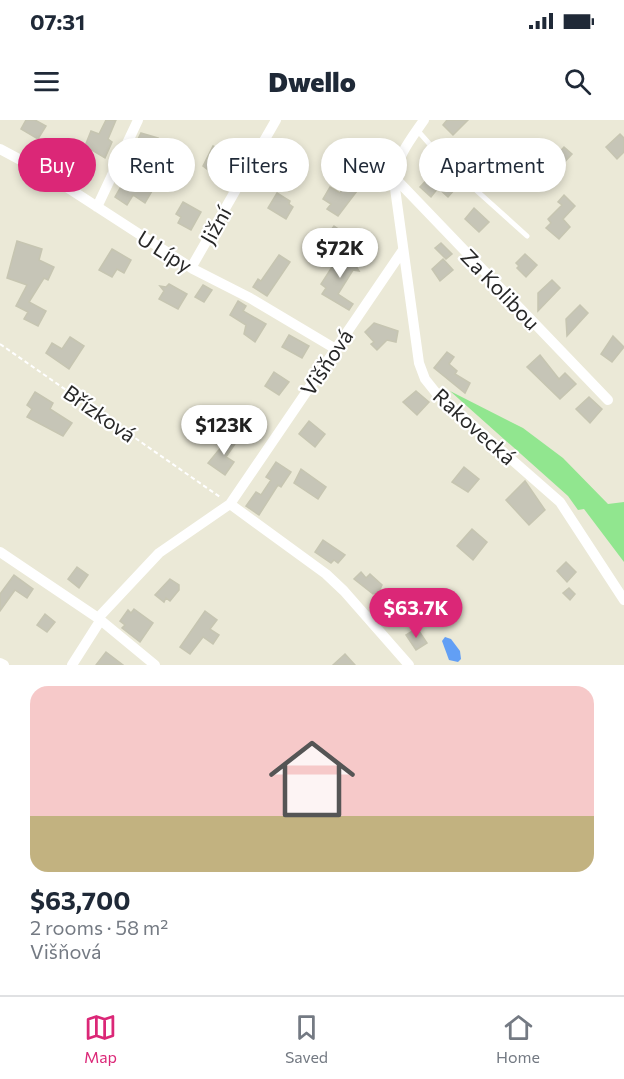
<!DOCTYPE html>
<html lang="en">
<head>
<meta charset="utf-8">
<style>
	:root { --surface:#fff; --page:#f6f6f7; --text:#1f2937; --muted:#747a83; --line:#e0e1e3; --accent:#db2777 }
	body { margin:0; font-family:Commissioner,sans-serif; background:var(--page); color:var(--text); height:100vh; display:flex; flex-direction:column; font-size:22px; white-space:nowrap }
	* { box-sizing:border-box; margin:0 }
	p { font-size:20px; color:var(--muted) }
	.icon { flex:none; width:33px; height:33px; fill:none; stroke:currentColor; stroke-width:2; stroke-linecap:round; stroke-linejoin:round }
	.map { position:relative; height:545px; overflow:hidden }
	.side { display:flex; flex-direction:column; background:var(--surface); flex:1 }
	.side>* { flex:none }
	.banner { position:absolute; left:18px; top:18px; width:588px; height:54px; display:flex; gap:12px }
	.price { position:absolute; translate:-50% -51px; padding:0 14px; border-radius:21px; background:#fff; color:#222; font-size:20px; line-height:39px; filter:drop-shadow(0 2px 3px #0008) }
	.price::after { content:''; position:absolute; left:50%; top:36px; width:18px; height:14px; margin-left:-9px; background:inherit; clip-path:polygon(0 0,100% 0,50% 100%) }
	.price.on { background:var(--accent); color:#fff }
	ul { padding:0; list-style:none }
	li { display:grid; align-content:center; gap:12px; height:318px; padding:0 30px }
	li+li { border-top:2px solid var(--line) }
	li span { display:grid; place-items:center; height:186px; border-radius:18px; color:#555 }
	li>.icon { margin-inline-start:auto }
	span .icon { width:108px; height:108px; fill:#fffc; stroke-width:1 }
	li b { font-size:26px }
	.pill { padding:0 21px; border-radius:27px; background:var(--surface); box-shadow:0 3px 9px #0003; font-size:21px; line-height:54px }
	.pill.on { background:var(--accent); color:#fff }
	.status { display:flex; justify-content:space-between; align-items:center; height:42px; padding:0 30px; background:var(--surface); direction:ltr }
	.status svg { height:16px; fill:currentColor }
	header { display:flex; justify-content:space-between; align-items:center; height:78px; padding:0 30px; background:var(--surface); font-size:27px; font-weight:800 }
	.tabs { display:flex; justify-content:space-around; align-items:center; height:84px; border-top:2px solid var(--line); background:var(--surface); font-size:16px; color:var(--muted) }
	.tabs a { display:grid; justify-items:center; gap:3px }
	.tabs .on { color:var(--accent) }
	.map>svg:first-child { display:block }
</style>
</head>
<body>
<div class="status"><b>07:31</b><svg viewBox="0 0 49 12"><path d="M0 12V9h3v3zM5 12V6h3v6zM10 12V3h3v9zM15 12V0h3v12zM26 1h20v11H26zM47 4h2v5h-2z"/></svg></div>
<header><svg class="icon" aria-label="menu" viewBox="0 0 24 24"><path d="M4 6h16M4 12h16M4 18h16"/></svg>Dwello<svg class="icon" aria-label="search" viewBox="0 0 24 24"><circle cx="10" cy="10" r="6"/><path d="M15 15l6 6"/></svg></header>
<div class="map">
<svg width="624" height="545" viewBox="0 0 624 545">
	<rect width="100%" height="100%" fill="#ebe9d7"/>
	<!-- green -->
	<path fill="#91e68f" d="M 450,271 L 523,308 L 563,338 L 608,384 L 624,382 L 624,442 L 584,389 L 578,390 L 568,376 Z"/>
	<!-- water -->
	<path fill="#629ff5" d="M 445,517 L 451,519 L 460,531 L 461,539 L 458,542 L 449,540 L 442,521 Z"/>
	<!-- building -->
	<path fill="#c6c5b7" stroke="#c6c5b1" stroke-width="1.5" d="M 26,0 L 35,0 L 46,6 L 38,19 L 21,9 Z
		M 106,0 L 116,0 L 108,19 L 112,22 L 105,38 L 85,26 L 91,11 L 99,14 Z
		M 447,0 L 468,0 L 453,15 L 443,5 Z
		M 141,13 L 158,18 L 151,33 L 136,23 Z
		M 620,14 L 624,18 L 624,32 L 617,39 L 606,27 Z
		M 358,24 L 370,31 L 352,56 L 341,49 L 344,44 L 336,38 L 344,26 L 353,32 Z
		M 213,26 L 238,38 L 233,49 L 222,44 L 216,56 L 203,46 Z
		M 564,27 L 572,34 L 559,48 L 551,41 Z
		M 278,37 L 291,44 L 280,62 L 268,55 Z
		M 435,51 L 455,69 L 448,77 L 438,68 L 431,77 L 420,67 Z
		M 127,56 L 152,71 L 145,83 L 133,75 L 127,85 L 115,77 Z
		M 345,64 L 357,71 L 338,96 L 327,89 L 331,84 L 323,79 L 330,67 L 340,73 Z
		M 277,73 L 290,81 L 289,84 L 293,87 L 286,99 L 268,88 Z
		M 564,75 L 575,86 L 563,99 L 570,107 L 559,119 L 546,108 L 551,103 L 548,99 L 562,85 L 558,82 Z
		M 183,82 L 201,92 L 191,110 L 178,103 L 181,97 L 176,94 Z
		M 474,88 L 489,102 L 479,112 L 465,99 Z
		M 334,106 L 343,112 L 336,122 L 327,115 Z
		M 17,121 L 42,129 L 39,140 L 54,147 L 48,160 L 44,158 L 29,182 L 46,191 L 38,206 L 24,199 L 28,192 L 16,186 L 27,165 L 7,158 Z
		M 441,123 L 452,134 L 446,139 L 435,128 Z
		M 112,129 L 131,140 L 124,153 L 117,149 L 112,157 L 99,150 Z
		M 343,130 L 359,142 L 356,146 L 359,151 L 353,150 L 338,174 L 353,184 L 349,190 L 322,174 L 326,168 L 321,164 Z
		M 525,134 L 537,145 L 526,157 L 517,148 L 519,146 L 516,143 Z
		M 279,135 L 290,142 L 267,176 L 253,167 L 258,159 L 261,161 Z
		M 443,139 L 453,150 L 440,161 L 432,149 Z
		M 552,160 L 560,168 L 538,191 L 538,173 Z
		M 169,164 L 187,174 L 178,189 L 159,179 L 164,171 L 160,166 L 166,167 Z
		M 203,165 L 212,170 L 204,182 L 195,177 Z
		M 238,181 L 246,186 L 243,191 L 266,204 L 255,222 L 244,214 L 246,205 L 230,195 Z
		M 580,185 L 588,193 L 567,216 L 566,199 Z
		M 374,203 L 398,211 L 396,222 L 387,220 L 377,230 L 371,224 L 374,222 L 365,212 Z
		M 289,215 L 309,226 L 302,238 L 282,227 Z
		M 613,216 L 624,227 L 612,242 L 601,234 Z
		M 70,217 L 84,226 L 69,249 L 46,233 L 52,223 L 62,229 Z
		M 447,232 L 454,237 L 449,244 L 457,251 L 455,254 L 470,263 L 465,273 L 434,248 Z
		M 540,235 L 559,259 L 565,253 L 576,264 L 560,279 L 527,247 Z
		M 274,252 L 289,262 L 279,275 L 265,266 Z
		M 416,271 L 429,282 L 417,295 L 403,282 Z
		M 35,272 L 53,283 L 50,289 L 72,303 L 63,316 L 27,297 L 32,289 L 27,285 Z
		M 589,277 L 602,289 L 590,303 L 576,289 Z
		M 309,301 L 325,314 L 315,327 L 299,314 Z
		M 232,314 L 239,318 L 226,337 L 234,342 L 225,355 L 208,343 Z
		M 276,342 L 291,352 L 281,367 L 278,365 L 259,395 L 246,386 L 256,372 L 261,375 L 271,360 L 266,357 Z
		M 464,347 L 479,359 L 468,372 L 452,362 Z
		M 301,349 L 326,367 L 318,379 L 294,363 Z
		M 525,361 L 545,390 L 529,405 L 506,380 Z
		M 472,409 L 487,422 L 473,440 L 457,426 Z
		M 323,420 L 345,435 L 338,443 L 334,440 L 331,443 L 315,432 Z
		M 566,442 L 576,452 L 567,462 L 557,451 Z
		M 77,447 L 88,455 L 79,468 L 68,459 Z
		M 361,452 L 366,458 L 370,454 L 382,465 L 379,472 L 373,474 L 354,459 Z
		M 14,455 L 33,469 L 27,478 L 15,470 L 0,491 L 0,474 Z
		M 170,459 L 179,465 L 179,470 L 170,481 L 166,478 L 164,482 L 155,475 Z
		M 569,468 L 575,474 L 570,480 L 563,473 Z
		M 134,489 L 153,503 L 140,522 L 122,508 L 125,505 L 120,501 L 128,490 L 131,493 Z
		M 205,491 L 217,500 L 210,509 L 219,515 L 213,524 L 203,517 L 190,534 L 180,527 Z
		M 45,494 L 55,502 L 47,512 L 37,505 Z
		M 417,508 L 427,523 L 416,530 L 406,515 Z
		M 106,532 L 123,545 L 96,545 Z
		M 345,534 L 355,545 L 333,545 Z"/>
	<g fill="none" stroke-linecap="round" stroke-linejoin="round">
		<!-- path -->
		<path stroke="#fff" stroke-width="2" stroke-dasharray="4.5 3" stroke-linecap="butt" d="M 0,224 L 220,377"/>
		<!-- lane -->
		<path stroke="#fff" stroke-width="5" d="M 418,11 L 448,45 L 527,116"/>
		<!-- street -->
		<path stroke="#fff" stroke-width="10" d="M 424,0 C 411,19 396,37 394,61 L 419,243 L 425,259 L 437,274 L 560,382 L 624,480
			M 0,29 L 45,53 L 193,149 L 250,178 L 334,228
			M 394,57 L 608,280
			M 97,87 L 138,0
			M 191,148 L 276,0
			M 230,384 L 326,454 L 344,471 L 409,545
			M 0,432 L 98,498
			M 0,543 L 4,545
			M 72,545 L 100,501
			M 155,545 L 98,498 L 159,433 L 230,384 L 403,130"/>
	</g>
	<g text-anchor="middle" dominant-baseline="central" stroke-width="4.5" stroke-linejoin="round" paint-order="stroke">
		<!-- street labels -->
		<g font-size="21" fill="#272727" stroke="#fff">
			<text transform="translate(215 105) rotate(-60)">Jižní</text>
			<text transform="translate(165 131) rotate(32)">U Lípy</text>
			<text transform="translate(501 169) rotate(46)">Za Kolibou</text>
			<text transform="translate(326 242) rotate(-56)">Višňová</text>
			<text transform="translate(100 293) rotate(35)">Břízková</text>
			<text transform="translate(475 306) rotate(42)">Rakovecká</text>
		</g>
	</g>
</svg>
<b class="price" style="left:340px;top:159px">$72K</b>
<b class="price" style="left:224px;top:336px">$123K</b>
<b class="price on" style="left:416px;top:519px">$63.7K</b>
<div class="banner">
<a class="pill on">Buy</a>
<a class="pill">Rent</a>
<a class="pill">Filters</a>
<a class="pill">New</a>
<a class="pill">Apartment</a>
</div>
</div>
<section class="side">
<ul>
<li><span style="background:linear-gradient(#f6c9c9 70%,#c2b280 0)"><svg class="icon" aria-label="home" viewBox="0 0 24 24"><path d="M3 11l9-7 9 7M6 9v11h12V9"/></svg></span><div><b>$63,700</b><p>2 rooms · 58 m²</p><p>Višňová</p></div></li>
</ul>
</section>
<nav class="tabs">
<a class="on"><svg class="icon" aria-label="map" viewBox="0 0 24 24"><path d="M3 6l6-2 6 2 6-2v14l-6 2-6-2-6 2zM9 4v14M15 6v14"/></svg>Map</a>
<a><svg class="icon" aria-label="saved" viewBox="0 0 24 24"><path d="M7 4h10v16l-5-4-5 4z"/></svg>Saved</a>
<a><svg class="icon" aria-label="home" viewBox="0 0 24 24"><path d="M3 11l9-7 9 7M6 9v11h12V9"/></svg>Home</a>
</nav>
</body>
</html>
